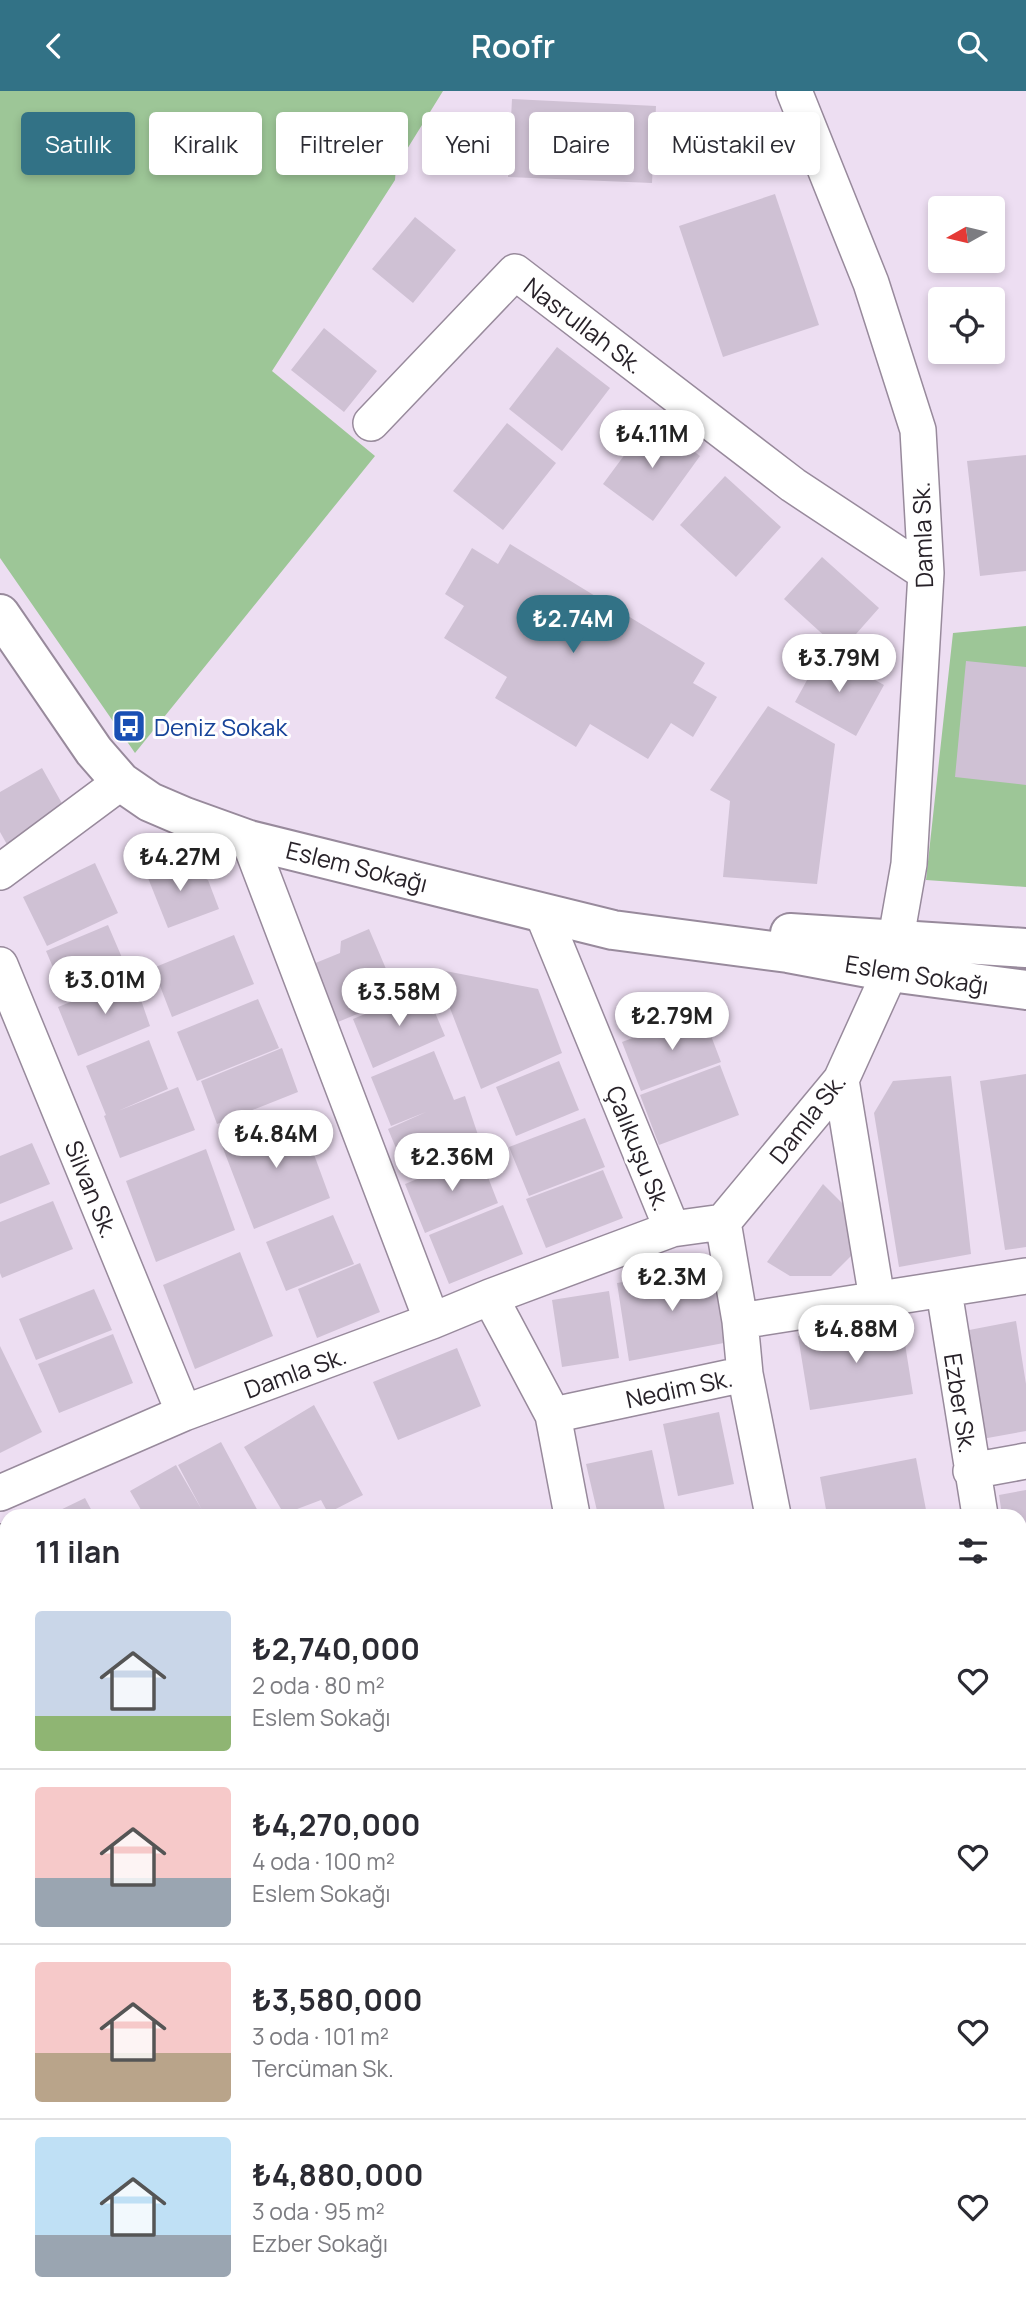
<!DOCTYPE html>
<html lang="tr">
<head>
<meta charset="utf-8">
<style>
	:root { --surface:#fff; --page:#f2f2f3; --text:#2b2b33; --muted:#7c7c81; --line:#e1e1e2; --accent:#327286 }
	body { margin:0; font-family:Manrope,sans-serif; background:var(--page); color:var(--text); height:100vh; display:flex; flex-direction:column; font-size:26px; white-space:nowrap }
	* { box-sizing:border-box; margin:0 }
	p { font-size:23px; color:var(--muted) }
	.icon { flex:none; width:38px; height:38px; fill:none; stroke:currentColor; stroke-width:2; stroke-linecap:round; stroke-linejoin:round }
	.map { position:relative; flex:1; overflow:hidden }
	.panel { position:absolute; left:0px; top:1418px; width:1027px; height:800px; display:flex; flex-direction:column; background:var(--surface); border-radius:21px 21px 0 0; box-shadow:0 4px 10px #0003 }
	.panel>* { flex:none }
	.guide { position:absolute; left:21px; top:21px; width:985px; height:63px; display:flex; gap:14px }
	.needle { width:46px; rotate:262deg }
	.buttons { position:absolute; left:928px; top:105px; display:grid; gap:14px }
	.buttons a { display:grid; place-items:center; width:77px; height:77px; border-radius:7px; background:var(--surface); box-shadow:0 4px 10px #0003; font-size:35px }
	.price { position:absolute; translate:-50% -60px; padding:0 16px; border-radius:24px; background:#fff; color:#222; font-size:23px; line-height:46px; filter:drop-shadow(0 2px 4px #0008) }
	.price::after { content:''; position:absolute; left:50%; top:42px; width:21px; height:16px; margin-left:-10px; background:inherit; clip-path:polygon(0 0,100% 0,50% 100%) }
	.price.current { background:var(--accent); color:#fff }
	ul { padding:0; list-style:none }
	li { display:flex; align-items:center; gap:21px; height:175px; padding:0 35px }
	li+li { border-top:2px solid var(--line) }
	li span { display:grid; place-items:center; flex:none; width:196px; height:140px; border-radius:7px; color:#555 }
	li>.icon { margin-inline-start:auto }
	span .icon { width:84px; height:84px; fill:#fffc; stroke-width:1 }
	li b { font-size:30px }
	h2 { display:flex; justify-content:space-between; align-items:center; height:84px; padding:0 35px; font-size:30px }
	.tag { padding:0 24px; border-radius:7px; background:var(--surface); box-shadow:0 4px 10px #0003; font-size:24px; line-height:63px }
	.tag.current { background:var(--accent); color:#fff }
	header { display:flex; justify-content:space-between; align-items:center; height:91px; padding:0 35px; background:var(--accent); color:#fff; font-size:32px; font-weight:600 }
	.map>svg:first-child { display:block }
</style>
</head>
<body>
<header><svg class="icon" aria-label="back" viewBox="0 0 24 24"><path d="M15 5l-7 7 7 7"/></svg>Roofr<svg class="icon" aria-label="search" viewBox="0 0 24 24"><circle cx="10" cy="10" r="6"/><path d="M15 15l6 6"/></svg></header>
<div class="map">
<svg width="1026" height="2216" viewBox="0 0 1026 2216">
	<rect width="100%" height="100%" fill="#eddef2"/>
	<!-- green -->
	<path fill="#9dc697" d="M 0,0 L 443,0 L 396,76 L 395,89 L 272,280 L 375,365 L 135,662 L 0,467 Z
		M 1026,535 L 1026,796 L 926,789 L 953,542 Z"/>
	<!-- building -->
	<path fill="#cfc1d4" d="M 512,8 L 656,15 L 652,92 L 508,86 Z
		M 775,103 L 819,234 L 723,266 L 679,135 Z
		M 415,126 L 456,159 L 413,212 L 372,178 Z
		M 324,237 L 377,280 L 344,321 L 291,279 Z
		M 557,256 L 610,297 L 562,360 L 509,318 Z
		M 651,328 L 700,365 L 653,430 L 603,393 Z
		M 507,332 L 556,372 L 503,439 L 453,400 Z
		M 1026,364 L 1026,480 L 980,485 L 967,370 Z
		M 725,385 L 781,436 L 736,486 L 680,434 Z
		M 510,453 L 705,572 L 693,592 L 717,606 L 693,646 L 671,632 L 648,668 L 590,633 L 576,656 L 495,607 L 507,586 L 444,547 L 464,515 L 445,503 L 472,457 L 498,473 Z
		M 822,466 L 879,517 L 841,560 L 784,508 Z
		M 823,560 L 884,594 L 856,645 L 795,611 Z
		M 966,570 L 1026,576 L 1026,694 L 955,686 Z
		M 768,615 L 835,653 L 817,793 L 723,786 L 730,710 L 710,699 Z
		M 42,677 L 68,723 L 9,757 L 0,741 L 0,701 Z
		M 168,768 L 208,789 L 219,818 L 168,837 L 144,777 Z
		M 95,772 L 118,822 L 47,855 L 23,806 Z
		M 108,834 L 129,883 L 67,909 L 46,860 Z
		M 369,838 L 398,906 L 338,931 L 313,873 L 340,862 L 341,850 Z
		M 234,844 L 254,893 L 172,926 L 153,877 Z
		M 435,878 L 538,898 L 562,962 L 481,998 Z
		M 133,886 L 150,935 L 78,965 L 58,916 Z
		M 425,898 L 445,945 L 373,977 L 353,928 Z
		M 258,908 L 279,957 L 197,990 L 177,941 Z
		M 702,921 L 721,971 L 641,1000 L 622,951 Z
		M 149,949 L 168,998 L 118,1020 L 178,996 L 195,1039 L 120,1067 L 104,1025 L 106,1024 L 86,975 Z
		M 282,957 L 298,1001 L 217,1033 L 201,990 Z
		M 434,960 L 454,1009 L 465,1005 L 482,1056 L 408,1086 L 388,1038 L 426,1021 L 391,1035 L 371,986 Z
		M 559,970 L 579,1019 L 516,1045 L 496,996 Z
		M 720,974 L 739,1024 L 659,1054 L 640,1004 Z
		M 1026,983 L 1026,1156 L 1005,1159 L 980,990 Z
		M 951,985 L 971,1163 L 899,1176 L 874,1022 L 893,990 Z
		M 298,1020 L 330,1107 L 254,1138 L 221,1052 Z
		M 585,1027 L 605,1076 L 529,1105 L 509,1056 Z
		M 32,1052 L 50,1093 L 0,1113 L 0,1065 Z
		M 206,1058 L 235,1139 L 156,1171 L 126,1090 Z
		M 479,1063 L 498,1112 L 425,1142 L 405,1093 Z
		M 603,1079 L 623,1127 L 546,1157 L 526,1108 Z
		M 823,1093 L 847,1117 L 854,1162 L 831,1185 L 790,1185 L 767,1171 Z
		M 53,1110 L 73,1158 L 2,1187 L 0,1182 L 0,1131 Z
		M 503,1114 L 523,1163 L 449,1193 L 429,1144 Z
		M 333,1124 L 354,1173 L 286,1200 L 266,1151 Z
		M 240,1161 L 273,1245 L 195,1278 L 163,1194 Z
		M 360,1172 L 380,1221 L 317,1247 L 298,1198 Z
		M 715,1175 L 729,1251 L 629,1270 L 617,1192 Z
		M 94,1198 L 112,1239 L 36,1269 L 19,1228 Z
		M 609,1200 L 619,1267 L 562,1276 L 552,1209 Z
		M 901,1228 L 913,1303 L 810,1319 L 798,1245 Z
		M 1016,1230 L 1026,1293 L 1026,1340 L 982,1348 L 964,1240 Z
		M 113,1243 L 133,1292 L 59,1322 L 38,1273 Z
		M 0,1255 L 42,1341 L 0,1362 Z
		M 457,1257 L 481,1315 L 398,1349 L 373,1291 Z
		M 314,1314 L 363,1404 L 328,1422 L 321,1409 L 284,1423 L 244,1356 Z
		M 719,1321 L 734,1393 L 678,1405 L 663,1333 Z
		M 221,1351 L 260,1424 L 144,1424 L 130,1400 L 176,1374 L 202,1419 L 178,1374 Z
		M 652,1359 L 666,1424 L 598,1424 L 586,1373 Z
		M 916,1367 L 927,1424 L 827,1424 L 820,1386 Z
		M 1026,1399 L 1026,1462 L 1020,1463 L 1020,1424 L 1002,1424 L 999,1404 Z
		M 85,1407 L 94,1424 L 50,1424 Z
		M 6,1538 L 7,1609 L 0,1611 L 0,1541 Z
		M 1026,1821 L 1026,1984 L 1020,1985 L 1020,1822 Z
		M 7,1929 L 7,1989 L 0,1991 L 0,1932 Z
		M 1026,2029 L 1026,2112 L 1022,2113 L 1020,2100 L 1020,2030 Z
		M 7,2078 L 7,2149 L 0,2152 L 0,2081 Z
		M 1026,2134 L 1026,2216 L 1019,2216 L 1020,2135 Z
		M 7,2175 L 7,2210 L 68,2210 L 71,2216 L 0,2216 L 0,2178 Z
		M 259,2210 L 292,2210 L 295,2216 L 246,2216 Z
		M 301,2210 L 370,2210 L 372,2216 L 304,2216 Z
		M 386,2210 L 455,2210 L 441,2216 L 388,2216 Z
		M 462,2210 L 531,2210 L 536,2216 L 465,2216 Z
		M 644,2210 L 708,2210 L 701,2216 L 648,2216 Z
		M 719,2210 L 746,2210 L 750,2216 L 712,2216 Z
		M 772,2210 L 864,2210 L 857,2216 L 776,2216 Z"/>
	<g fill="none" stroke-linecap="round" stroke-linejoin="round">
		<defs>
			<path id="street" d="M 371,332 L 515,181 L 793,394 L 926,482
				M 249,749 L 432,1230
				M 0,781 L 121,691
				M 542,821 L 672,1138
				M 0,874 L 184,1322
				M 841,989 L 877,1208
				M 723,1131 L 740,1230 L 745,1283
				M 944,1200 L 980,1424
				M 490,1206 L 553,1324 L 572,1424
				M 740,1230 L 1026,1185
				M 553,1324 L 745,1283 L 773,1424
				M 971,1380 L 1026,1370
				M 0,1402 L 184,1322 L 432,1230 L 490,1206 L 672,1138 L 723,1131 L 841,989 L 890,881 L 909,773 L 926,482 L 918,339 L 871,192 L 794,0
				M 0,1451 L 7,1460
				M 1020,1563 L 1026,1561
				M 1020,1645 L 1026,1677
				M 0,1656 L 7,1654
				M 0,1756 L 7,1772
				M 1020,1756 L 1026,1755
				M 0,2036 L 7,2033
				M 607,2210 L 611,2216
				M 929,2210 L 933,2216
				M 163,2216 L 177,2210"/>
			<path id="secondary" d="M 0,523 L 94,660 L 121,691 L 150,711 L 185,726 L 249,749 L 613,839 L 788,862 L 890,881 L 1026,899
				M 790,842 L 1026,857"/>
		</defs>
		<!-- street casing -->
		<use href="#street" stroke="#988a9c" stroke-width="38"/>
		<!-- secondary casing -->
		<use href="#secondary" stroke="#988a9c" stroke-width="42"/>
		<!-- street -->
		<use href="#street" stroke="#fff" stroke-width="35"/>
		<!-- secondary -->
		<use href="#secondary" stroke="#fff" stroke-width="38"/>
	</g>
	<!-- icons -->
	<defs>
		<symbol id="bus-square" viewBox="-11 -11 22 22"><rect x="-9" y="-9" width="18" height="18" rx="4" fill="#1a4fb4" stroke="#fff"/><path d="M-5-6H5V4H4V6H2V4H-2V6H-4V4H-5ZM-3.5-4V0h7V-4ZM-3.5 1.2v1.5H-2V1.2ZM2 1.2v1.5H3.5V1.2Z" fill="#fff"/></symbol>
	</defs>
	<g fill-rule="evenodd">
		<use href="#bus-square" x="110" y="616" width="38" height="38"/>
	</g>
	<g text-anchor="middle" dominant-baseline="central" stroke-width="6" stroke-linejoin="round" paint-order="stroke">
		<!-- street labels -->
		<g font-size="24" fill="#282229" stroke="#fff">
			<text transform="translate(584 234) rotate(37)">Nasrullah Sk.</text>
			<text transform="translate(922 444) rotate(-92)">Damla Sk.</text>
			<text transform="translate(357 775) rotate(14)">Eslem Sokağı</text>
			<text transform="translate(917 883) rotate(9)">Eslem Sokağı</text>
			<text transform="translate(807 1027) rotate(-52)">Damla Sk.</text>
			<text transform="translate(639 1057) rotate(68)">Çalıkuşu Sk.</text>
			<text transform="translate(92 1098) rotate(68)">Silvan Sk.</text>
			<text transform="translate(295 1281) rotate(-20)">Damla Sk.</text>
			<text transform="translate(679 1297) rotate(-12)">Nedim Sk.</text>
			<text transform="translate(961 1312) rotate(81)">Ezber Sk.</text>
		</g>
		<!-- transit labels -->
		<g font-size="24" fill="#164399" stroke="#fff" text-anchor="start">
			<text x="154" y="635">Deniz Sokak</text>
		</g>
	</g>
</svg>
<div class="buttons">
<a><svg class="needle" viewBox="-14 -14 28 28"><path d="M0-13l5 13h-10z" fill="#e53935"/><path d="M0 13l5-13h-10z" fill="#7c7c81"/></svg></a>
<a><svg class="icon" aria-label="locate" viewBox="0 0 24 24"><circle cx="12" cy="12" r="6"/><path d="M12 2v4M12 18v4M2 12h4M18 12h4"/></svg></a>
</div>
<b class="price" style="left:652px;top:379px">₺4.11M</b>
<b class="price current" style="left:573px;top:564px">₺2.74M</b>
<b class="price" style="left:839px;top:603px">₺3.79M</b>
<b class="price" style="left:180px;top:802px">₺4.27M</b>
<b class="price" style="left:105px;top:925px">₺3.01M</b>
<b class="price" style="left:399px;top:937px">₺3.58M</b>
<b class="price" style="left:672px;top:961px">₺2.79M</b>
<b class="price" style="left:276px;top:1079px">₺4.84M</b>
<b class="price" style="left:452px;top:1102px">₺2.36M</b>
<b class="price" style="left:672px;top:1222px">₺2.3M</b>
<b class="price" style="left:856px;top:1274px">₺4.88M</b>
<div class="guide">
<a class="tag current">Satılık</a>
<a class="tag">Kiralık</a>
<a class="tag">Filtreler</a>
<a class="tag">Yeni</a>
<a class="tag">Daire</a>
<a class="tag">Müstakil ev</a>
</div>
<section class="panel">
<h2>11 ilan<svg class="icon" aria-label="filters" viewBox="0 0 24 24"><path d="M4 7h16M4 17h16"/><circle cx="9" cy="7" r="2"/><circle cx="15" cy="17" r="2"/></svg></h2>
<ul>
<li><span style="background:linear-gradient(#c9d6e8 75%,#8fb573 0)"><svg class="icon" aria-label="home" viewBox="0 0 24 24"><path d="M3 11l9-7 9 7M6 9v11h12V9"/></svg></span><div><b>₺2,740,000</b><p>2 oda · 80 m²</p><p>Eslem Sokağı</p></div><svg class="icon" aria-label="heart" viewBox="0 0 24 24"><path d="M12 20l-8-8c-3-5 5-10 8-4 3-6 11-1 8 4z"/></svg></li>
<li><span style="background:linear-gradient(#f6c9c9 65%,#9aa5b1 0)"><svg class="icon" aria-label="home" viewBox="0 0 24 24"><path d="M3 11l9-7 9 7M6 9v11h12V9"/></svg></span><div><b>₺4,270,000</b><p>4 oda · 100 m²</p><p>Eslem Sokağı</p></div><svg class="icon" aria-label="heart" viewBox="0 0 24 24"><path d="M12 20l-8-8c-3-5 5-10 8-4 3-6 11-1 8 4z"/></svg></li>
<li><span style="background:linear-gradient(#f6c9c9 65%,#b9a48a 0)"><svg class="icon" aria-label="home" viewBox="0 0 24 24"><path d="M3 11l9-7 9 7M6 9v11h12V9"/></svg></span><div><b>₺3,580,000</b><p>3 oda · 101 m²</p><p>Tercüman Sk.</p></div><svg class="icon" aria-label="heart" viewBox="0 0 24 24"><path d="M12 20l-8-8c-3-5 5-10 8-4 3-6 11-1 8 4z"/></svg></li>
<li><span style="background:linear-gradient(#bfe0f5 70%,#9aa5b1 0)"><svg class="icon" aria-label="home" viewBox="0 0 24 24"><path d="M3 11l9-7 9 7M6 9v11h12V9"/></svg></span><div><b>₺4,880,000</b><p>3 oda · 95 m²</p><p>Ezber Sokağı</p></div><svg class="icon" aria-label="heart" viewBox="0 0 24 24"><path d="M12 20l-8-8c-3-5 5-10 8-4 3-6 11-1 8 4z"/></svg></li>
</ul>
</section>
</div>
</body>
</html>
